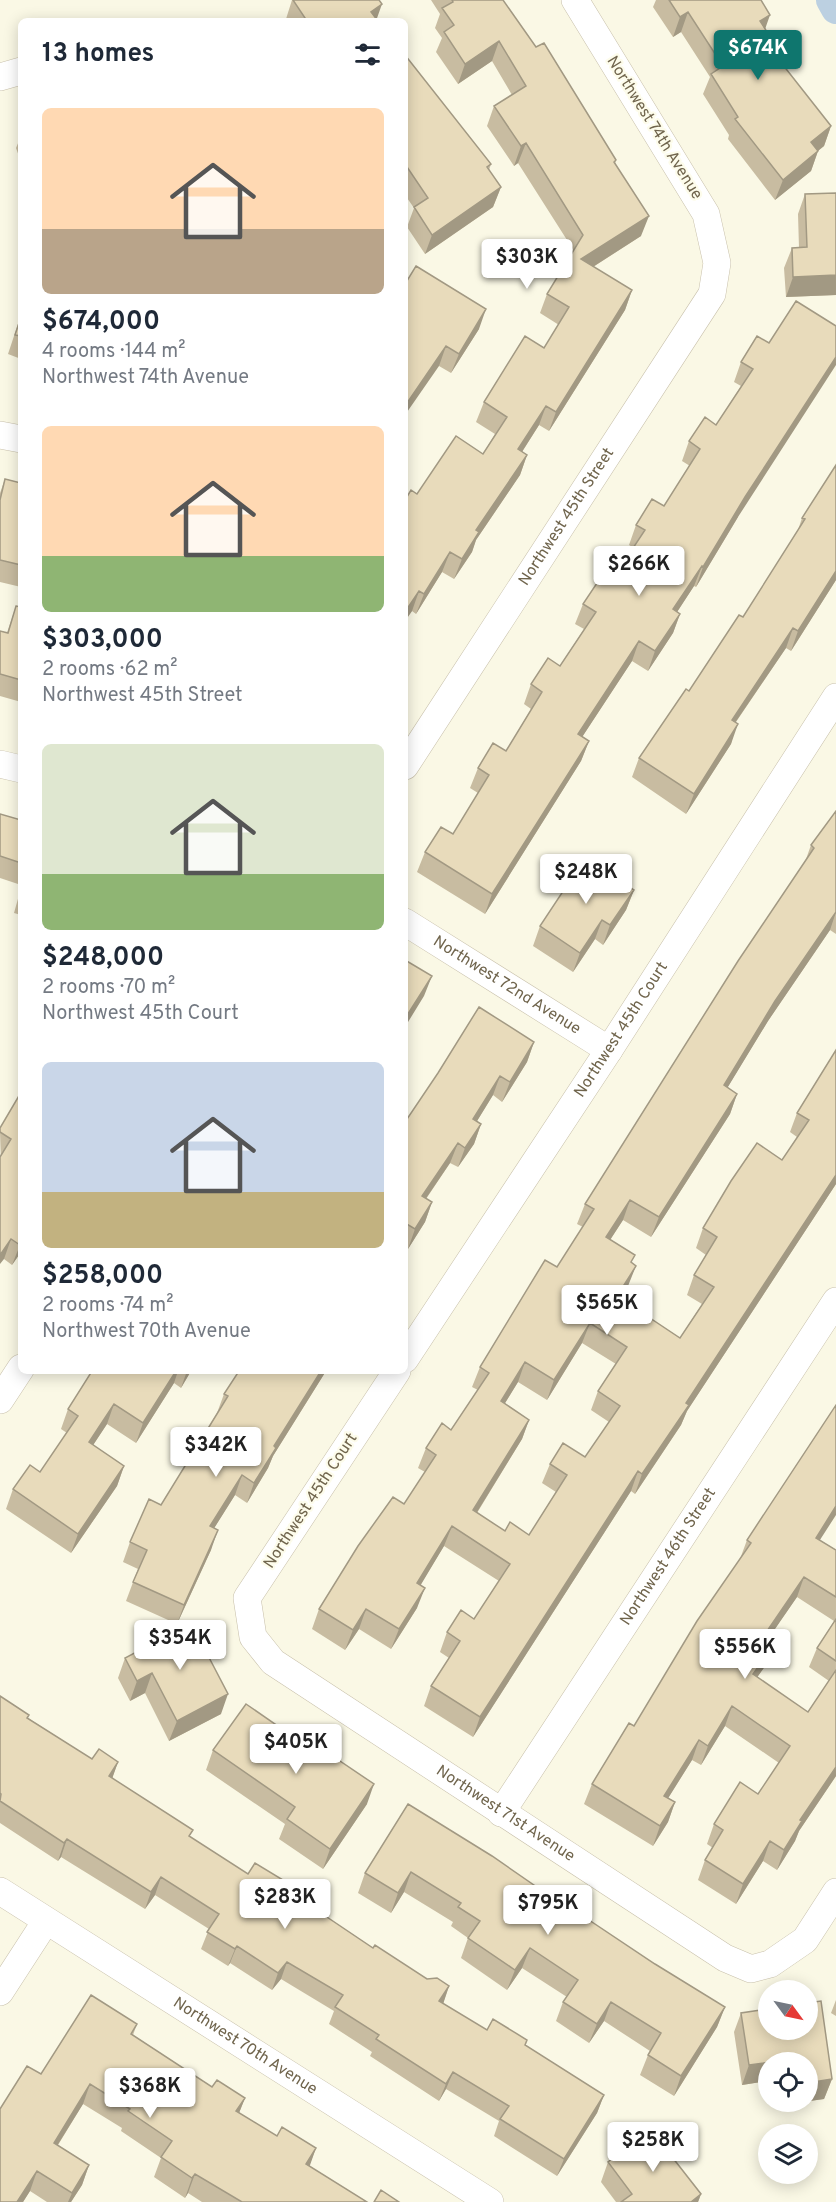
<!DOCTYPE html>
<html lang="en">
<head>
<meta charset="utf-8">
<style>
	:root { --surface:#fff; --page:#f6f6f7; --text:#1f2937; --muted:#747a83; --accent:#0f766e }
	body { margin:0; font-family:Overpass,sans-serif; background:var(--page); color:var(--text); height:100vh; display:flex; flex-direction:column; font-size:22px; white-space:nowrap }
	* { box-sizing:border-box; margin:0 }
	p { font-size:20px; color:var(--muted) }
	.icon { flex:none; width:33px; height:33px; fill:none; stroke:currentColor; stroke-width:2; stroke-linecap:round; stroke-linejoin:round }
	.map { position:relative; flex:1; overflow:hidden }
	.side { position:absolute; left:18px; top:18px; width:390px; height:1356px; display:flex; flex-direction:column; background:var(--surface); border-radius:9px; box-shadow:0 3px 15px #0003 }
	.side>* { flex:none }
	.needle { width:39px; rotate:123deg }
	.buttons { position:absolute; left:758px; top:1980px; display:grid; gap:12px }
	.buttons a { display:grid; place-items:center; width:60px; height:60px; border-radius:50%; background:var(--surface); box-shadow:0 3px 15px #0003; font-size:30px }
	.price { position:absolute; translate:-50% -51px; padding:0 14px; border-radius:6px; background:#fff; color:#222; font-size:20px; line-height:39px; filter:drop-shadow(0 2px 3px #0008) }
	.price::after { content:''; position:absolute; left:50%; top:36px; width:18px; height:14px; margin-left:-9px; background:inherit; clip-path:polygon(0 0,100% 0,50% 100%) }
	.price.active { background:var(--accent); color:#fff }
	ul { padding:0; list-style:none }
	li { display:grid; align-content:center; gap:12px; height:318px; padding:0 24px }
	li span { display:grid; place-items:center; height:186px; border-radius:9px; color:#555 }
	li>.icon { margin-inline-start:auto }
	span .icon { width:108px; height:108px; fill:#fffc; stroke-width:1 }
	li b { font-size:26px }
	h2 { display:flex; justify-content:space-between; align-items:center; height:72px; padding:0 24px; font-size:26px }
	.map>svg:first-child { display:block }
</style>
</head>
<body>
<div class="map">
<svg width="836" height="2202" viewBox="0 0 836 2202">
	<rect width="100%" height="100%" fill="#faf8e5"/>
	<g fill="none" stroke-linecap="round" stroke-linejoin="round">
		<!-- canal -->
		<path stroke="#bcd0e1" stroke-width="30" d="M 831,0 L 836,9"/>
		<defs>
			<g id="street">
				<path d="M 0,77 L 21,71"/>
				<path d="M 0,435 L 21,439"/>
				<path d="M 0,764 L 21,769"/>
				<path id="s1" d="M 405,766 L 712,294 L 717,263 L 706,214 L 575,0"/>
				<path id="s2" d="M 405,922 L 609,1050"/>
				<path id="s3" d="M 405,1359 L 609,1050 L 836,697"/>
				<path id="s4" d="M 397,1371 L 247,1598 L 253,1637 L 273,1662 L 725,1958 L 751,1969 L 770,1964 L 805,1940 L 836,1892"/>
				<path d="M 0,1400 L 21,1368"/>
				<path id="s5" d="M 501,1813 L 836,1301"/>
				<path id="s6" d="M 0,1891 L 490,2202"/>
				<path d="M 0,1992 L 46,1921"/>
			</g>
		</defs>
		<!-- street casing -->
		<use href="#street" stroke="#c8c0ab" stroke-width="28"/>
		<!-- street -->
		<use href="#street" stroke="#fff" stroke-width="27"/>
	</g>
	<!-- wall -->
	<path fill="#c8bca1" fill-rule="evenodd" d="M 292,0 L 379,0 L 376,19 L 378,21 L 287,21 L 286,19 Z
		M 431,0 L 503,0 L 536,47 L 616,160 L 615,164 L 641,236 L 593,267 L 632,290 L 625,310 L 549,431 L 539,425 L 522,452 L 527,455 L 520,475 L 476,540 L 472,552 L 454,579 L 442,572 L 416,614 L 412,611 L 405,621 L 405,500 L 483,454 L 495,434 L 476,422 L 484,402 L 544,348 L 559,325 L 540,313 L 547,294 L 574,251 L 518,163 L 514,166 L 487,126 L 494,106 L 512,95 L 492,61 L 458,84 L 436,52 L 442,38 L 435,28 L 440,14 Z
		M 656,0 L 761,0 L 765,29 L 785,68 L 831,126 L 824,146 L 818,151 L 811,171 L 775,200 L 728,139 L 729,135 L 703,94 L 710,77 L 681,32 L 673,37 L 653,7 Z
		M 405,55 L 491,164 L 489,170 L 501,187 L 493,207 L 425,254 L 407,227 L 414,208 L 405,195 Z
		M 21,136 L 21,162 L 16,148 Z
		M 836,193 L 836,295 L 786,297 L 784,268 L 792,248 L 799,248 L 798,214 L 805,194 Z
		M 405,284 L 479,329 L 451,373 L 439,366 Z
		M 21,315 L 21,359 L 8,354 Z
		M 757,336 L 738,517 L 696,587 L 694,586 L 677,612 L 680,614 L 673,633 L 648,671 L 632,661 L 582,737 L 589,741 L 581,761 L 485,914 L 417,872 L 425,852 L 453,834 L 478,793 L 470,788 L 478,768 L 506,751 L 531,709 L 524,704 L 531,684 L 560,666 L 584,629 L 575,624 L 583,604 L 610,583 L 634,548 L 629,545 L 636,525 L 664,506 L 690,466 L 682,461 L 689,441 L 716,425 L 741,386 L 734,382 L 741,362 Z
		M 836,465 L 836,580 L 791,651 L 786,648 L 736,722 L 731,744 L 686,814 L 632,777 L 639,758 L 689,691 L 743,617 L 797,533 L 802,518 Z
		M 5,479 L 21,483 L 21,587 L 0,582 L 0,493 Z
		M 16,606 L 21,607 L 21,702 L 0,696 L 0,631 L 7,633 Z
		M 836,811 L 836,934 L 830,930 L 768,1021 L 727,1088 L 737,1094 L 730,1114 L 651,1237 L 623,1220 L 610,1240 L 632,1264 L 628,1286 L 621,1298 L 680,1338 L 702,1304 L 687,1295 L 694,1275 L 706,1255 L 696,1248 L 703,1228 L 782,1160 L 797,1137 L 790,1132 L 797,1113 L 836,1050 L 836,1184 L 687,1411 L 681,1425 L 635,1494 L 631,1491 L 473,1737 L 424,1706 L 431,1686 L 449,1658 L 440,1652 L 447,1632 L 474,1619 L 499,1581 L 444,1546 L 420,1585 L 417,1608 L 391,1649 L 359,1629 L 345,1650 L 312,1629 L 319,1609 L 404,1504 L 425,1472 L 418,1468 L 426,1448 L 451,1430 L 478,1390 L 472,1387 L 480,1367 L 557,1267 L 583,1227 L 577,1224 L 585,1204 L 805,862 L 811,845 ZM 582,1343 L 616,1364 L 598,1391 L 591,1410 L 609,1422 L 585,1457 L 550,1464 L 542,1483 L 556,1492 L 529,1535 L 505,1531 L 477,1513 L 522,1439 L 529,1420 L 505,1403 L 518,1382 L 547,1400 Z
		M 0,814 L 21,820 L 21,885 L 0,878 Z
		M 21,888 L 21,915 L 14,913 Z
		M 634,890 L 626,910 L 603,945 L 595,939 L 573,972 L 533,946 L 540,926 Z
		M 534,1042 L 527,1062 L 502,1102 L 493,1095 L 477,1121 L 481,1124 L 474,1144 L 458,1167 L 450,1163 L 426,1199 L 432,1202 L 425,1222 L 408,1249 L 405,1247 L 405,1122 Z
		M 21,1095 L 21,1252 L 12,1265 L 4,1259 L 0,1132 Z
		M 92,1371 L 191,1371 L 181,1388 L 174,1383 L 136,1443 L 107,1424 L 93,1445 L 124,1466 L 117,1486 L 71,1553 L 6,1509 L 13,1489 L 40,1472 L 67,1433 L 61,1429 L 68,1409 Z
		M 239,1371 L 326,1371 L 273,1456 L 268,1468 L 247,1503 L 235,1495 L 214,1528 L 211,1550 L 177,1624 L 126,1601 L 138,1569 L 123,1562 L 130,1542 L 161,1505 L 217,1413 L 224,1394 Z
		M 747,1540 L 820,1540 L 836,1550 L 836,1776 L 799,1831 L 795,1841 L 777,1870 L 763,1861 L 736,1904 L 698,1880 L 705,1860 L 713,1848 L 707,1844 L 714,1824 L 758,1794 L 779,1763 L 725,1726 L 701,1765 L 692,1760 L 668,1798 L 675,1802 L 668,1822 L 653,1846 L 584,1804 L 592,1784 L 634,1726 L 740,1559 ZM 797,1597 L 834,1621 L 817,1648 L 809,1667 L 829,1681 L 808,1712 L 757,1677 L 771,1658 L 771,1634 Z
		M 125,1658 L 221,1714 L 169,1741 L 145,1693 L 130,1701 L 118,1678 Z
		M 0,1696 L 29,1715 L 28,1718 L 92,1759 L 118,1762 L 112,1778 L 190,1837 L 248,1874 L 318,1911 L 373,1948 L 427,1979 L 449,1986 L 443,2004 L 487,2030 L 525,2045 L 604,2095 L 597,2113 L 557,2176 L 494,2136 L 499,2121 L 446,2089 L 439,2101 L 370,2056 L 372,2052 L 329,2024 L 334,2011 L 281,1979 L 272,1990 L 230,1963 L 228,1966 L 201,1949 L 209,1929 L 155,1895 L 145,1909 L 61,1857 L 58,1861 L 0,1823 Z
		M 213,1750 L 327,1760 L 367,1804 L 323,1869 L 279,1839 L 285,1824 L 206,1770 Z
		M 408,1804 L 655,1964 L 725,2007 L 717,2027 L 674,2096 L 640,2075 L 648,2055 L 650,2051 L 604,2021 L 589,2043 L 556,2021 L 563,2002 L 567,1997 L 522,1968 L 507,1990 L 461,1958 L 468,1938 L 451,1926 L 453,1922 L 404,1892 L 391,1913 L 358,1893 L 365,1873 Z
		M 836,2000 L 836,2016 L 831,2013 Z
		M 821,2001 L 832,2079 L 824,2099 L 788,2104 L 788,2102 L 807,2102 L 807,2062 L 768,2062 L 768,2081 L 742,2085 L 734,2032 L 741,2013 L 768,2009 L 768,2030 L 807,2030 L 807,2003 Z
		M 137,2024 L 133,2035 L 212,2087 L 245,2098 L 239,2113 L 277,2136 L 316,2148 L 309,2166 L 367,2202 L 202,2202 L 188,2193 L 185,2198 L 154,2177 L 161,2158 L 121,2131 L 122,2128 L 83,2104 L 58,2145 L 89,2165 L 82,2185 L 71,2202 L 47,2202 L 30,2191 L 23,2202 L 0,2202 L 41,2074 Z
		M 608,2162 L 701,2194 L 698,2202 L 616,2202 L 601,2182 Z"/>
	<!-- shaded-wall -->
	<path fill="#a29983" d="M 382,4 L 376,21 L 371,12 Z
		M 688,12 L 681,32 L 673,37 L 680,17 Z
		M 770,15 L 763,35 L 760,21 Z
		M 499,41 L 492,61 L 458,84 L 465,64 Z
		M 831,126 L 824,146 L 804,162 L 811,142 Z
		M 526,143 L 518,163 L 514,166 L 521,146 Z
		M 818,151 L 811,171 L 775,200 L 783,180 Z
		M 501,187 L 493,207 L 425,254 L 432,235 Z
		M 649,216 L 641,236 L 574,279 L 581,259 Z
		M 836,275 L 836,295 L 786,297 L 793,277 Z
		M 632,290 L 625,310 L 549,431 L 556,412 Z
		M 486,309 L 479,329 L 451,373 L 459,354 Z
		M 446,346 L 439,366 L 405,415 L 405,406 Z
		M 836,357 L 836,365 L 738,517 L 696,587 L 703,567 L 745,497 Z
		M 546,406 L 539,425 L 511,469 L 518,449 Z
		M 527,455 L 520,475 L 476,540 L 472,552 L 454,579 L 462,559 L 476,530 Z
		M 450,552 L 442,572 L 416,614 L 424,594 Z
		M 702,566 L 694,586 L 666,629 L 673,609 Z
		M 836,571 L 836,580 L 791,651 L 798,631 Z
		M 419,591 L 412,611 L 405,621 L 405,612 Z
		M 680,614 L 673,633 L 648,671 L 655,651 Z
		M 793,628 L 786,648 L 724,739 L 732,720 Z
		M 639,641 L 632,661 L 571,754 L 578,734 Z
		M 738,724 L 731,744 L 686,814 L 694,794 Z
		M 589,741 L 581,761 L 485,914 L 492,894 Z
		M 634,890 L 626,910 L 603,945 L 610,925 Z
		M 836,912 L 830,930 L 768,1021 L 717,1105 L 724,1085 L 775,1001 Z
		M 602,920 L 595,939 L 573,972 L 580,953 Z
		M 432,976 L 424,996 L 405,1027 L 406,1017 Z
		M 534,1042 L 527,1062 L 502,1102 L 510,1082 Z
		M 500,1076 L 493,1095 L 466,1139 L 473,1119 Z
		M 737,1094 L 730,1114 L 651,1237 L 659,1217 Z
		M 481,1124 L 474,1144 L 458,1167 L 465,1148 Z
		M 458,1143 L 450,1163 L 414,1216 L 422,1196 Z
		M 836,1175 L 836,1184 L 687,1411 L 681,1425 L 635,1494 L 642,1474 L 686,1403 Z
		M 630,1200 L 623,1220 L 599,1257 L 606,1237 Z
		M 432,1202 L 425,1222 L 408,1249 L 415,1229 Z
		M 11,1239 L 4,1259 L 0,1264 L 0,1255 Z
		M 21,1243 L 21,1252 L 12,1265 L 20,1245 Z
		M 636,1266 L 628,1286 L 610,1315 L 617,1296 Z
		M 590,1323 L 582,1343 L 547,1400 L 554,1380 Z
		M 525,1362 L 518,1382 L 494,1421 L 501,1401 Z
		M 176,1371 L 178,1371 L 174,1383 L 136,1443 L 143,1423 Z
		M 187,1371 L 191,1371 L 181,1388 Z
		M 321,1371 L 326,1371 L 273,1456 L 268,1468 L 247,1503 L 254,1483 L 274,1446 Z
		M 114,1404 L 107,1424 L 82,1462 L 89,1442 Z
		M 529,1420 L 522,1439 L 466,1530 L 473,1510 Z
		M 124,1466 L 117,1486 L 71,1553 L 78,1534 Z
		M 638,1471 L 631,1491 L 473,1737 L 480,1717 Z
		M 242,1475 L 235,1495 L 203,1546 L 210,1526 Z
		M 836,1506 L 836,1515 L 809,1557 L 816,1538 Z
		M 452,1526 L 444,1546 L 410,1603 L 417,1583 Z
		M 218,1530 L 211,1550 L 177,1624 L 184,1605 Z
		M 804,1577 L 797,1597 L 760,1651 L 767,1631 Z
		M 425,1588 L 417,1608 L 391,1649 L 399,1629 Z
		M 366,1609 L 359,1629 L 345,1650 L 353,1630 Z
		M 778,1639 L 771,1658 L 746,1693 L 753,1674 Z
		M 152,1673 L 145,1693 L 130,1701 L 137,1681 Z
		M 228,1694 L 221,1714 L 169,1741 L 177,1721 Z
		M 732,1706 L 725,1726 L 701,1765 L 708,1746 Z
		M 699,1740 L 692,1760 L 657,1816 L 664,1796 Z
		M 118,1762 L 112,1779 L 109,1776 Z
		M 836,1767 L 836,1776 L 799,1831 L 795,1841 L 777,1870 L 784,1850 L 800,1820 Z
		M 374,1784 L 367,1804 L 323,1869 L 330,1849 Z
		M 675,1802 L 668,1822 L 653,1846 L 660,1826 Z
		M 67,1839 L 61,1857 L 58,1861 L 64,1843 Z
		M 770,1841 L 763,1861 L 736,1904 L 743,1884 Z
		M 411,1872 L 404,1892 L 391,1913 L 398,1893 Z
		M 161,1877 L 155,1895 L 145,1909 L 151,1892 Z
		M 237,1946 L 230,1963 L 228,1966 L 235,1949 Z
		M 530,1948 L 522,1968 L 507,1990 L 515,1970 Z
		M 287,1962 L 281,1979 L 272,1990 L 278,1973 Z
		M 449,1986 L 443,2004 L 439,2001 Z
		M 611,2002 L 604,2021 L 589,2043 L 597,2024 Z
		M 725,2007 L 717,2027 L 674,2096 L 681,2076 Z
		M 792,2059 L 790,2062 L 768,2062 L 768,2081 L 742,2085 L 749,2065 Z
		M 453,2072 L 446,2089 L 439,2101 L 446,2084 Z
		M 832,2079 L 824,2099 L 788,2104 L 789,2102 L 807,2102 L 807,2083 Z
		M 90,2084 L 83,2104 L 47,2162 L 54,2143 Z
		M 604,2095 L 597,2113 L 557,2176 L 564,2159 Z
		M 245,2098 L 237,2118 L 236,2111 Z
		M 316,2148 L 309,2168 L 306,2164 Z
		M 89,2165 L 82,2185 L 71,2202 L 68,2202 L 72,2193 Z
		M 37,2171 L 30,2191 L 23,2202 L 17,2202 Z
		M 195,2174 L 188,2193 L 185,2198 L 192,2178 Z
		M 701,2194 L 698,2202 L 691,2202 Z"/>
	<!-- building -->
	<path fill="#e8dbbb" stroke="#a29983" stroke-width="1.5" fill-rule="evenodd" d="M 293,0 L 379,0 L 382,4 L 371,12 L 378,21 L 307,21 Z
		M 452,0 L 503,0 L 536,47 L 544,43 L 616,160 L 614,162 L 649,216 L 581,259 L 632,290 L 556,412 L 546,406 L 518,449 L 527,455 L 476,530 L 479,532 L 462,559 L 450,552 L 424,594 L 419,591 L 405,612 L 405,500 L 411,490 L 417,494 L 456,436 L 483,454 L 507,417 L 484,402 L 525,336 L 544,348 L 569,307 L 547,294 L 583,235 L 526,143 L 521,146 L 494,106 L 526,86 L 499,41 L 465,64 L 444,32 L 454,25 L 442,8 L 453,2 Z
		M 669,0 L 761,0 L 770,15 L 760,21 L 787,63 L 783,65 L 831,126 L 811,142 L 818,151 L 783,180 L 735,119 L 738,117 L 711,74 L 723,66 L 688,12 L 680,17 Z
		M 405,55 L 491,164 L 487,167 L 501,187 L 432,235 L 414,207 L 428,198 L 405,164 Z
		M 836,193 L 836,275 L 793,277 L 792,248 L 807,247 L 805,194 Z
		M 416,266 L 486,309 L 459,354 L 446,346 L 405,406 L 405,284 Z
		M 796,301 L 836,326 L 836,357 L 745,497 L 703,567 L 702,566 L 673,609 L 680,614 L 655,651 L 639,641 L 578,734 L 589,741 L 492,894 L 425,852 L 441,827 L 453,834 L 489,775 L 478,768 L 493,743 L 506,751 L 542,692 L 531,684 L 548,658 L 560,666 L 596,612 L 583,604 L 601,577 L 610,583 L 645,530 L 636,525 L 652,499 L 664,506 L 700,449 L 689,441 L 705,417 L 716,425 L 753,369 L 741,362 L 757,336 L 769,343 Z
		M 21,317 L 21,336 L 15,335 Z
		M 836,465 L 836,571 L 798,631 L 793,628 L 732,720 L 738,724 L 694,794 L 639,758 L 686,689 L 689,691 L 739,615 L 743,617 L 805,519 L 802,518 Z
		M 5,479 L 21,483 L 21,565 L 0,560 L 0,500 Z
		M 16,606 L 21,607 L 21,680 L 0,674 L 0,631 L 8,633 Z
		M 836,811 L 836,912 L 775,1001 L 724,1085 L 737,1094 L 659,1217 L 630,1200 L 606,1237 L 635,1255 L 631,1262 L 636,1266 L 617,1296 L 680,1338 L 714,1287 L 694,1275 L 717,1237 L 703,1228 L 731,1181 L 757,1143 L 782,1160 L 809,1120 L 797,1113 L 836,1050 L 836,1175 L 686,1403 L 689,1405 L 642,1474 L 638,1471 L 480,1717 L 431,1686 L 460,1641 L 447,1632 L 461,1610 L 474,1619 L 510,1564 L 452,1526 L 417,1583 L 425,1588 L 399,1629 L 366,1609 L 353,1630 L 319,1609 L 358,1546 L 393,1497 L 404,1504 L 436,1455 L 426,1448 L 442,1423 L 451,1430 L 489,1373 L 480,1367 L 545,1260 L 557,1267 L 594,1209 L 585,1204 L 738,961 L 814,848 L 811,845 ZM 590,1323 L 627,1347 L 598,1391 L 620,1406 L 585,1457 L 563,1443 L 550,1464 L 567,1475 L 529,1535 L 510,1522 L 505,1531 L 473,1510 L 529,1420 L 501,1401 L 525,1362 L 554,1380 Z
		M 0,814 L 21,820 L 21,863 L 0,856 Z
		M 585,858 L 634,890 L 610,925 L 602,920 L 580,953 L 540,926 Z
		M 405,960 L 432,976 L 406,1017 L 405,1017 Z
		M 479,1007 L 534,1042 L 510,1082 L 500,1076 L 473,1119 L 481,1124 L 465,1148 L 458,1143 L 422,1196 L 432,1202 L 415,1229 L 405,1223 L 405,1122 L 438,1073 Z
		M 20,1094 L 21,1243 L 20,1245 L 11,1239 L 0,1255 L 0,1157 L 11,1139 L 0,1132 L 0,1128 Z
		M 92,1371 L 176,1371 L 143,1423 L 114,1404 L 89,1442 L 124,1466 L 78,1534 L 13,1489 L 30,1465 L 40,1472 L 78,1416 L 68,1409 Z
		M 239,1371 L 321,1371 L 274,1446 L 276,1448 L 254,1483 L 242,1475 L 210,1526 L 218,1530 L 184,1605 L 133,1582 L 147,1550 L 130,1542 L 149,1499 L 161,1505 L 228,1396 L 224,1394 Z
		M 836,1405 L 836,1506 L 816,1538 L 836,1550 L 836,1597 L 804,1577 L 767,1631 L 778,1639 L 753,1674 L 808,1712 L 836,1670 L 836,1767 L 800,1820 L 802,1821 L 784,1850 L 770,1841 L 743,1884 L 705,1860 L 723,1830 L 714,1824 L 740,1782 L 758,1794 L 790,1746 L 732,1706 L 708,1746 L 699,1740 L 664,1796 L 675,1802 L 660,1826 L 592,1784 L 629,1723 L 634,1726 L 697,1621 L 751,1543 L 747,1540 Z
		M 836,1619 L 836,1661 L 817,1648 Z
		M 191,1623 L 228,1694 L 177,1721 L 152,1673 L 137,1681 L 125,1658 Z
		M 0,1696 L 29,1715 L 27,1718 L 92,1759 L 99,1749 L 118,1762 L 109,1776 L 193,1830 L 189,1836 L 248,1874 L 255,1863 L 321,1903 L 318,1911 L 373,1948 L 375,1945 L 427,1979 L 437,1978 L 449,1986 L 439,2001 L 487,2030 L 493,2019 L 527,2040 L 525,2045 L 604,2095 L 564,2159 L 500,2119 L 509,2106 L 453,2072 L 446,2084 L 376,2039 L 379,2035 L 335,2007 L 343,1995 L 287,1962 L 278,1973 L 237,1946 L 235,1949 L 207,1932 L 219,1914 L 161,1877 L 151,1892 L 67,1839 L 64,1843 L 0,1801 L 1,1794 L 0,1793 Z
		M 246,1704 L 327,1760 L 331,1755 L 374,1784 L 330,1849 L 287,1819 L 295,1807 L 213,1750 Z
		M 408,1804 L 492,1856 L 573,1912 L 574,1910 L 655,1964 L 725,2007 L 681,2076 L 648,2055 L 661,2033 L 611,2002 L 597,2024 L 563,2002 L 578,1980 L 530,1948 L 515,1970 L 468,1938 L 480,1921 L 458,1907 L 461,1903 L 411,1872 L 398,1893 L 365,1873 Z
		M 91,1995 L 137,2024 L 131,2034 L 212,2087 L 217,2080 L 245,2098 L 236,2111 L 277,2136 L 282,2127 L 316,2148 L 306,2164 L 367,2202 L 242,2202 L 195,2174 L 192,2178 L 161,2157 L 172,2141 L 128,2111 L 130,2109 L 90,2084 L 54,2143 L 89,2165 L 72,2193 L 37,2171 L 17,2202 L 0,2202 L 0,2109 L 27,2066 L 41,2074 Z
		M 821,2001 L 832,2079 L 807,2083 L 807,2062 L 792,2062 L 792,2059 L 749,2065 L 741,2013 L 768,2009 L 768,2030 L 807,2030 L 807,2003 Z
		M 651,2130 L 701,2194 L 691,2202 L 621,2202 L 632,2194 L 608,2162 Z
		M 381,2190 L 399,2202 L 374,2202 Z"/>
	<g text-anchor="middle" dominant-baseline="central" stroke-width="4.5" stroke-linejoin="round" paint-order="stroke">
		<!-- street labels -->
		<g font-size="16" fill="#70654d" stroke="#fdfceb">
			<text transform="translate(654 128) rotate(58)">Northwest 74th Avenue</text>
			<text stroke="none"><textPath href="#s1" startOffset="297">Northwest 45th Street</textPath></text>
			<text stroke="none"><textPath href="#s2" startOffset="120">Northwest 72nd Avenue</textPath></text>
			<text stroke="none"><textPath href="#s3" startOffset="394">Northwest 45th Court</textPath></text>
			<text transform="translate(311 1501) rotate(-57)">Northwest 45th Court</text>
			<text stroke="none"><textPath href="#s5" startOffset="306">Northwest 46th Street</textPath></text>
			<text stroke="none"><textPath href="#s4" startOffset="621">Northwest 71st Avenue</textPath></text>
			<text stroke="none"><textPath href="#s6" startOffset="290">Northwest 70th Avenue</textPath></text>
		</g>
	</g>
</svg>
<div class="buttons">
<a><svg class="needle" viewBox="-14 -14 28 28"><path d="M0-13l5 13h-10z" fill="#e53935"/><path d="M0 13l5-13h-10z" fill="#747a83"/></svg></a>
<a><svg class="icon" aria-label="locate" viewBox="0 0 24 24"><circle cx="12" cy="12" r="6"/><path d="M12 2v4M12 18v4M2 12h4M18 12h4"/></svg></a>
<a><svg class="icon" aria-label="layers" viewBox="0 0 24 24"><path d="M12 4l9 5-9 5-9-5zM3 14l9 5 9-5"/></svg></a>
</div>
<b class="price active" style="left:758px;top:81px">$674K</b>
<b class="price" style="left:527px;top:290px">$303K</b>
<b class="price" style="left:639px;top:597px">$266K</b>
<b class="price" style="left:586px;top:905px">$248K</b>
<b class="price" style="left:607px;top:1336px">$565K</b>
<b class="price" style="left:216px;top:1478px">$342K</b>
<b class="price" style="left:180px;top:1671px">$354K</b>
<b class="price" style="left:745px;top:1680px">$556K</b>
<b class="price" style="left:296px;top:1775px">$405K</b>
<b class="price" style="left:285px;top:1930px">$283K</b>
<b class="price" style="left:548px;top:1936px">$795K</b>
<b class="price" style="left:150px;top:2119px">$368K</b>
<b class="price" style="left:653px;top:2173px">$258K</b>
<section class="side">
<h2>13 homes<svg class="icon" aria-label="filters" viewBox="0 0 24 24"><path d="M4 7h16M4 17h16"/><circle cx="9" cy="7" r="2"/><circle cx="15" cy="17" r="2"/></svg></h2>
<ul>
<li><span style="background:linear-gradient(#ffd9b3 65%,#b9a48a 0)"><svg class="icon" aria-label="home" viewBox="0 0 24 24"><path d="M3 11l9-7 9 7M6 9v11h12V9"/></svg></span><div><b>$674,000</b><p>4 rooms · 144 m²</p><p>Northwest 74th Avenue</p></div></li>
<li><span style="background:linear-gradient(#ffd9b3 70%,#8fb573 0)"><svg class="icon" aria-label="home" viewBox="0 0 24 24"><path d="M3 11l9-7 9 7M6 9v11h12V9"/></svg></span><div><b>$303,000</b><p>2 rooms · 62 m²</p><p>Northwest 45th Street</p></div></li>
<li><span style="background:linear-gradient(#dfe7d0 70%,#8fb573 0)"><svg class="icon" aria-label="home" viewBox="0 0 24 24"><path d="M3 11l9-7 9 7M6 9v11h12V9"/></svg></span><div><b>$248,000</b><p>2 rooms · 70 m²</p><p>Northwest 45th Court</p></div></li>
<li><span style="background:linear-gradient(#c9d6e8 70%,#c2b280 0)"><svg class="icon" aria-label="home" viewBox="0 0 24 24"><path d="M3 11l9-7 9 7M6 9v11h12V9"/></svg></span><div><b>$258,000</b><p>2 rooms · 74 m²</p><p>Northwest 70th Avenue</p></div></li>
</ul>
</section>
</div>
</body>
</html>
